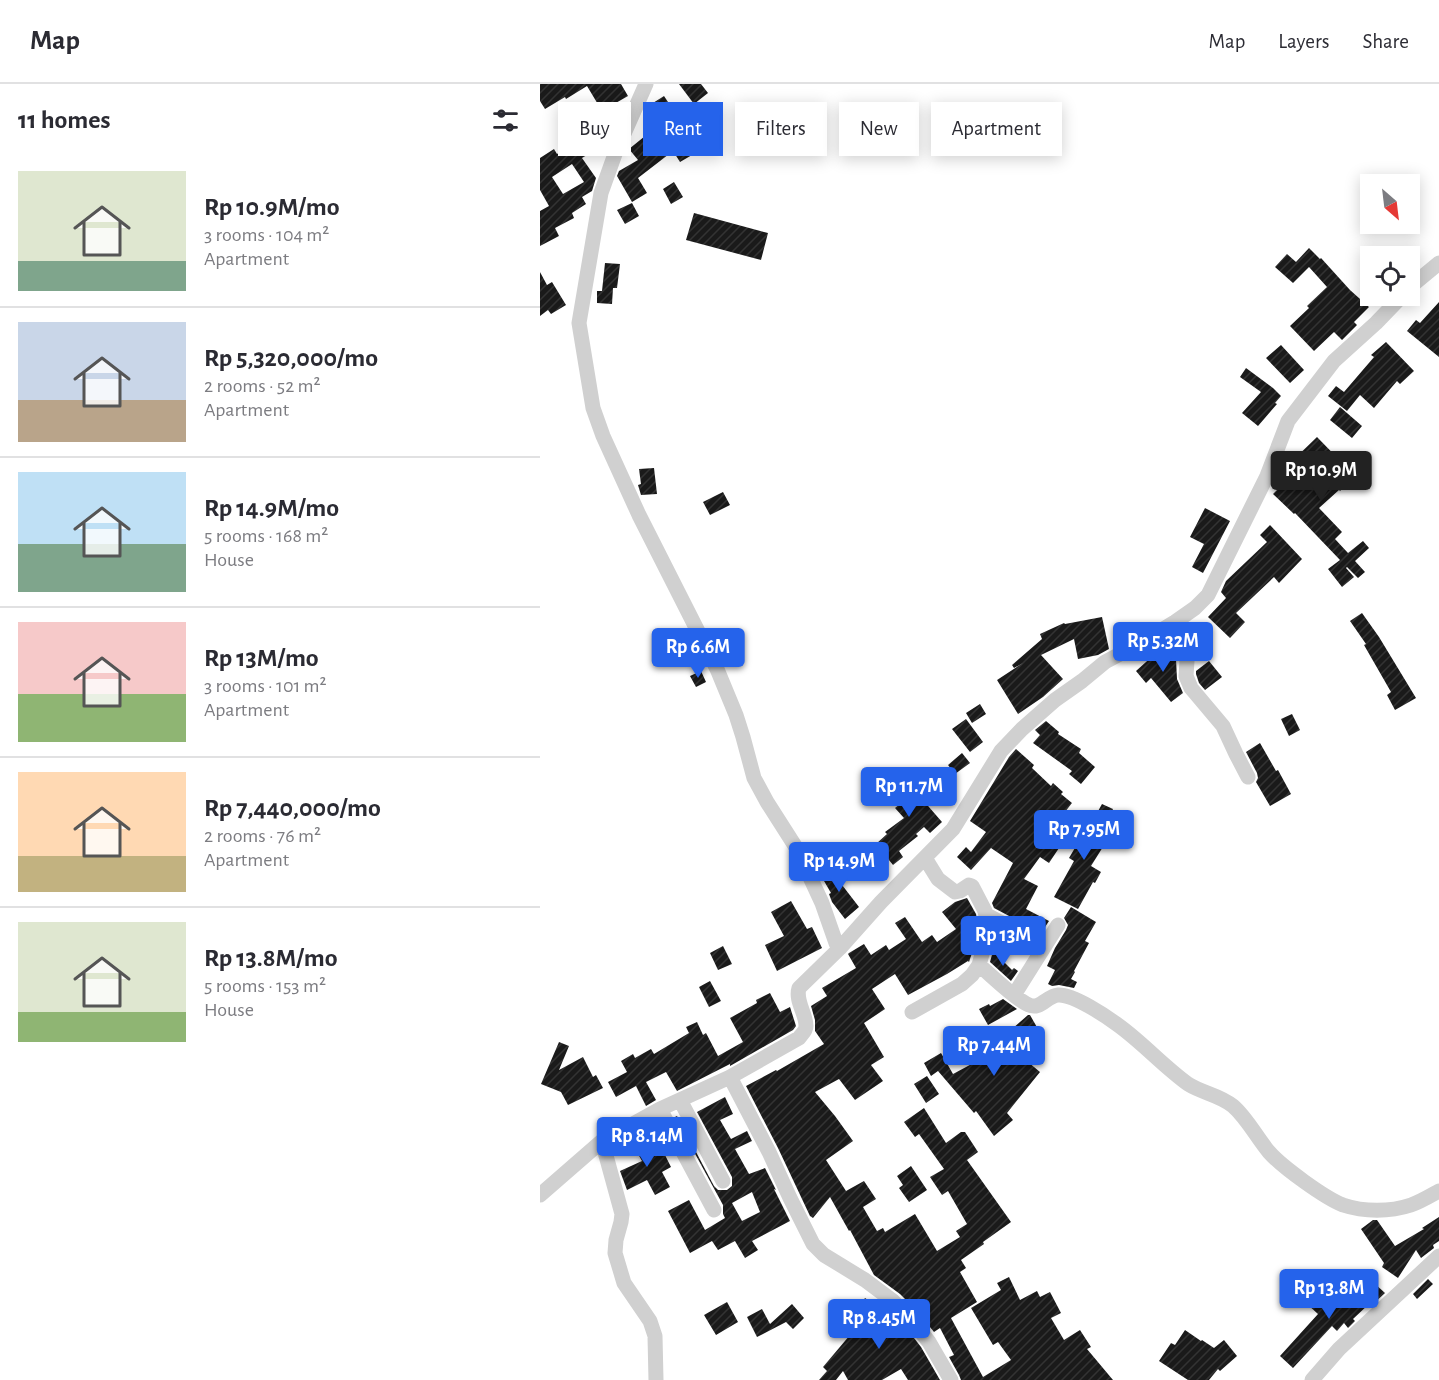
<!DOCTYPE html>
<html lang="en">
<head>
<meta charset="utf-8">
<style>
	:root { --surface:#fff; --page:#f2f2f3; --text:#2b2b33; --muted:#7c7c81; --line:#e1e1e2; --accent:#2563eb }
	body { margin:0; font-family:"Alegreya Sans",sans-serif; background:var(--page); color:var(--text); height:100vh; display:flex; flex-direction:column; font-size:22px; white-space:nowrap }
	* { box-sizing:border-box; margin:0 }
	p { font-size:20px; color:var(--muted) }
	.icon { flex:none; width:33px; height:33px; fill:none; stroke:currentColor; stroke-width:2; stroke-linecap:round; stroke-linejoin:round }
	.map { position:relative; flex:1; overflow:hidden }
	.drawer { display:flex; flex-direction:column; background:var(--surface); width:540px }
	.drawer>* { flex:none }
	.guide { position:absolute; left:18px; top:18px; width:570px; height:54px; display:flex; gap:12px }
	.needle { width:39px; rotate:152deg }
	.buttons { position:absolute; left:820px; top:90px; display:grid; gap:12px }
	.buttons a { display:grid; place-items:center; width:60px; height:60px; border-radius:0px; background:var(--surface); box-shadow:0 3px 15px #0003; font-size:30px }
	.price { position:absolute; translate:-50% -51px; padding:0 14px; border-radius:6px; background:var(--accent); color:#fff; font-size:20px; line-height:39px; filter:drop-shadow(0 2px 3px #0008) }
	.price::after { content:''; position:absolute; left:50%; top:36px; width:18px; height:14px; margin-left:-9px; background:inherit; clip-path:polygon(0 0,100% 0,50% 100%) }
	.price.active { background:#222; color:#fff }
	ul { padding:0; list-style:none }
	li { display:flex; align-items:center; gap:18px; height:150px; padding:0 18px }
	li+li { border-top:2px solid var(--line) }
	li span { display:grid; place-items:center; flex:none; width:168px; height:120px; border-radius:0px; color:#555 }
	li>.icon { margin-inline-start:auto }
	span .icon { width:72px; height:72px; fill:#fffc; stroke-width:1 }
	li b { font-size:26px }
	h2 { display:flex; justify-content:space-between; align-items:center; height:72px; padding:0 18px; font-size:26px }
	.chip { padding:0 21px; border-radius:0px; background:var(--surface); box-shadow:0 3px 15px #0003; font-size:21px; line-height:54px }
	.chip.active { background:var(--accent); color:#fff }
	header { display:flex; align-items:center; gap:36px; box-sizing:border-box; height:84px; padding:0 30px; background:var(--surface); border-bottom:2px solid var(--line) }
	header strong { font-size:28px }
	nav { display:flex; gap:33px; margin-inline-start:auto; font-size:21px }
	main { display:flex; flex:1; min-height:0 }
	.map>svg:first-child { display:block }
</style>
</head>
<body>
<header>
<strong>Map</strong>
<nav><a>Map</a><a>Layers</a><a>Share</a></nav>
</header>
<main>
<section class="drawer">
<h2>11 homes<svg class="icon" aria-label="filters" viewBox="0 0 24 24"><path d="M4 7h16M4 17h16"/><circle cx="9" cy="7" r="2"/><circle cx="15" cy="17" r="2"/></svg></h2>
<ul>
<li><span style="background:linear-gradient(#dfe7d0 75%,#7fa58c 0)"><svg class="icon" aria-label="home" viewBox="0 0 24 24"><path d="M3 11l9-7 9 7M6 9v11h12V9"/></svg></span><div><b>Rp 10.9M/mo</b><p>3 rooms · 104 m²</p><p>Apartment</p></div></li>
<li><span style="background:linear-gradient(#c9d6e8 65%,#b9a48a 0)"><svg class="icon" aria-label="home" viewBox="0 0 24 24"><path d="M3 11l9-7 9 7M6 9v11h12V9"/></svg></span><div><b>Rp 5,320,000/mo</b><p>2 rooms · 52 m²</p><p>Apartment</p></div></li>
<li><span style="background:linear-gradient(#bfe0f5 60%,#7fa58c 0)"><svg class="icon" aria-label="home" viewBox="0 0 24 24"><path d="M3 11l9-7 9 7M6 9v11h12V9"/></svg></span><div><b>Rp 14.9M/mo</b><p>5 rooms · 168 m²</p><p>House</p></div></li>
<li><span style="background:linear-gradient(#f6c9c9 60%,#8fb573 0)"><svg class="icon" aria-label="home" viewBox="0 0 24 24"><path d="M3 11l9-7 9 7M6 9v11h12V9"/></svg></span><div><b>Rp 13M/mo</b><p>3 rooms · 101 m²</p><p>Apartment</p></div></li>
<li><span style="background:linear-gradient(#ffd9b3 70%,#c2b280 0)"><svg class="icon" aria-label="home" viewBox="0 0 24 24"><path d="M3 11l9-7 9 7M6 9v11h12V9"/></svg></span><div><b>Rp 7,440,000/mo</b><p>2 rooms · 76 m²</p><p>Apartment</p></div></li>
<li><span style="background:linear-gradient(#dfe7d0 75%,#8fb573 0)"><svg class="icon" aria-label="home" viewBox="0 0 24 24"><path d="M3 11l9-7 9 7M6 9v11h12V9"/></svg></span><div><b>Rp 13.8M/mo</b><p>5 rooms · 153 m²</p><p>House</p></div></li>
</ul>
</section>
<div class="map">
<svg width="899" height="1296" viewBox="0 0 899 1296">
	<defs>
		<pattern id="building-hatch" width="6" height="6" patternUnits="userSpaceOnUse" patternTransform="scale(1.5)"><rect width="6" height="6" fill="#1a1a1a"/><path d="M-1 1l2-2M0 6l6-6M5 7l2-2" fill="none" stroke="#333"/></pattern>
	</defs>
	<rect width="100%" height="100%" fill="#fff"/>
	<!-- building -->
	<path fill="url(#building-hatch)" fill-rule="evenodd" d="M 0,0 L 81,0 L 88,12 L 74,20 L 81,32 L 75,45 L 70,48 L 67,43 L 47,54 L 39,39 L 62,27 L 47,2 L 26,15 L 25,13 L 5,25 L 0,17 Z
		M 139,0 L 161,0 L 168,9 L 154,20 Z
		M 124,12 L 142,39 L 136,44 L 152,71 L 140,78 L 133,67 L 98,94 L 107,109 L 92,118 L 77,92 L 79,87 L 98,76 L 89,65 L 110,48 L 108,45 L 123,35 L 113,19 Z
		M 43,53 L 52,68 L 42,74 L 56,94 L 52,107 L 42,113 L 46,120 L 32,129 L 34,134 L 15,144 L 19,152 L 0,162 L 0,127 L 9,122 L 0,106 L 0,74 L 14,65 L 17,70 ZM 32,80 L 44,98 L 23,110 L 12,93 Z
		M 134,98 L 143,113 L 131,120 L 123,105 Z
		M 92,119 L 99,132 L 85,140 L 77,126 Z
		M 154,129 L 228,149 L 221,176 L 146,156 Z
		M 769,164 L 780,175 L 781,174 L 810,206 L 829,223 L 814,238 L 817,241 L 802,256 L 794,248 L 774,267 L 750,242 L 769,224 L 767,222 L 787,203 L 769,183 L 753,199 L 735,183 L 747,170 L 756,178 Z
		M 65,179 L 80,180 L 77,204 L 73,204 L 72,220 L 57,219 L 57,207 L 62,207 Z
		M 0,188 L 7,201 L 12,198 L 26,221 L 11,230 L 8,226 L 0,232 Z
		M 899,218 L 899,273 L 867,247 L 876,236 L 880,239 Z
		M 846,258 L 874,287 L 860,300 L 857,297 L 834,324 L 820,311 L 807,327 L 788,312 L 796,302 L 804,308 L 834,273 L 831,271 Z
		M 741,261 L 764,286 L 750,299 L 726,274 Z
		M 706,284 L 733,304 L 741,312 L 735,319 L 737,320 L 718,342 L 702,329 L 721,308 L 700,293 Z
		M 800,323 L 822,342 L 812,354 L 790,336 Z
		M 777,353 L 815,392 L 800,407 L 799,406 L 779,424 L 802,448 L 795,455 L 808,469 L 823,457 L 829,464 L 815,477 L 825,488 L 818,494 L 807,483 L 806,484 L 814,493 L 802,503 L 788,485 L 800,476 L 755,429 L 754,430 L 733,410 L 751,392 L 744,385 Z
		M 114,384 L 117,410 L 101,411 L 98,401 L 101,400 L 99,385 Z
		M 183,408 L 190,421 L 170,431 L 163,418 Z
		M 665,424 L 690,437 L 663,489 L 652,483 L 664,460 L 650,453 Z
		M 730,441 L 762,475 L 739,499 L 734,493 L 696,529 L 705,538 L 690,554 L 668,533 L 686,514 L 681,508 L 686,497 L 727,458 L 720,451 Z
		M 822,529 L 839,553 L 876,614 L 855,626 L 847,611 L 851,608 L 824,561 L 826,560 L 810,537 Z
		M 562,533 L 569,565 L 558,571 L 538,575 L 534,555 L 501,571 L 523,595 L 503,613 L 478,630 L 457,596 L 483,579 L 474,584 L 472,581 L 502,555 L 500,550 L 524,539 L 525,540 Z
		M 626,560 L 636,575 L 637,595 L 643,609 L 631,618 L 611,594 L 606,599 L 596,587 Z
		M 669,577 L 682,593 L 665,606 L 659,599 L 656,590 L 656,587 Z
		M 161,587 L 166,598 L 156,603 L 150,592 Z
		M 440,620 L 446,630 L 432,639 L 426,629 Z
		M 752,630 L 760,646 L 749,652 L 741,635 Z
		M 426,635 L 443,658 L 430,668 L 412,645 Z
		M 506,637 L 519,648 L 518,650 L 541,665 L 539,669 L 555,683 L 541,700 L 529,690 L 532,687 L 493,659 L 500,651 L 495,646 Z
		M 720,659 L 736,687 L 738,686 L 751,710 L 730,722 L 716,698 L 718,694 L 717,689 L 706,668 Z
		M 476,665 L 494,681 L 492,684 L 511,702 L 513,699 L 523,708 L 521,710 L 532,719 L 517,738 L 513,734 L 499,752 L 519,764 L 509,779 L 500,773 L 484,795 L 498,802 L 486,825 L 509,837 L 501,849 L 454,824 L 452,819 L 473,779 L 451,764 L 431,786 L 417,773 L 426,763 L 431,768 L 446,748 L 430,737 L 469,673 Z
		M 422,669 L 430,679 L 415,690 L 408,681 Z
		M 374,684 L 383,694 L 379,699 L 388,709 L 382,715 L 402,738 L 390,749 L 384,743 L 376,750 L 378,752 L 359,767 L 363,773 L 353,781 L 336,760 L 347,750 L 345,748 L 364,734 L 355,724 L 366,715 L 354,704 Z
		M 562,720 L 573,725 L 559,754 L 566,758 L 551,782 L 561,788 L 555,799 L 553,798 L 538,825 L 514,813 L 534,777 L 529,774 L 545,747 L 544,746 L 549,736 L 552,738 Z
		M 293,782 L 301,796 L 299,797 L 319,823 L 305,835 L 292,818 L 289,810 L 291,809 L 280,790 Z
		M 427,814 L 436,830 L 438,841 L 423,851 L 434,863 L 429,878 L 428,877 L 407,890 L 368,911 L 355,890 L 332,905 L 345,925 L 324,939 L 344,973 L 331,981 L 343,997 L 315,1016 L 299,995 L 275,1008 L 295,1032 L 313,1057 L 286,1076 L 306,1107 L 324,1097 L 336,1115 L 323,1123 L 337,1147 L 343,1144 L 345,1148 L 375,1130 L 397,1167 L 420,1153 L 416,1147 L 427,1140 L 408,1107 L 402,1111 L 390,1093 L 404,1085 L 379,1050 L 375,1053 L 364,1038 L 384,1024 L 406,1059 L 421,1048 L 425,1048 L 438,1068 L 427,1076 L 471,1138 L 443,1158 L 444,1160 L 421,1176 L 426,1184 L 420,1188 L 437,1218 L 411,1234 L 443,1293 L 471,1276 L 458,1258 L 453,1261 L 431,1224 L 461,1206 L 457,1199 L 469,1193 L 480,1216 L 497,1207 L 500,1213 L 510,1208 L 521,1229 L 511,1234 L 524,1256 L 540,1246 L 551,1263 L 547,1265 L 573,1296 L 421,1296 L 419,1291 L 409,1273 L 414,1271 L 400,1244 L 394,1248 L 377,1227 L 360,1210 L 334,1191 L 310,1146 L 309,1147 L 290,1113 L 273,1134 L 270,1132 L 238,1064 L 206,1002 L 236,986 L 237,987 L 284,960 L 275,947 L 275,936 L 271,922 L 287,912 L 282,904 L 316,884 L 308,870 L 309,869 L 324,860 L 331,871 L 346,861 L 349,866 L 366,855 L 355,839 L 365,833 L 382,858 L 392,851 L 397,858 L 416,845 L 402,828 L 415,818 Z
		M 251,817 L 267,845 L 272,843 L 282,864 L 237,887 L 225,861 L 244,852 L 231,828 Z
		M 531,823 L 556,838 L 545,857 L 549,859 L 534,887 L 535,888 L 531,895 L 537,898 L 534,904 L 519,901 L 512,902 L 508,900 L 515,886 L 507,882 L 515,864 L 526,846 L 528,841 L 524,834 Z
		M 183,862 L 192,880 L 178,886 L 170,869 Z
		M 453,867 L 472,886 L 474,884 L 478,887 L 471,897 L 450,878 Z
		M 170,897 L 181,917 L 169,923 L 159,903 Z
		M 230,909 L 240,928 L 250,923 L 256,942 L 253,946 L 190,982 L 190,980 L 137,1007 L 126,988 L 106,998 L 116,1016 L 106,1022 L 96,1002 L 76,1013 L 68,998 L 87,988 L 81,977 L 93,970 L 95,974 L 111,965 L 114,970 L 149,949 L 146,943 L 157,938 L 163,951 L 166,949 L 178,972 L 203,958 L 190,934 L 217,919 L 216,916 Z
		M 463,915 L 477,925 L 448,941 L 439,925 L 449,920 L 450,922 Z
		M 488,931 L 490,931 L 498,945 L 486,951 L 491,957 L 482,966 L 485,970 L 482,973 L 500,988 L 467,1029 L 473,1036 L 454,1052 L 436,1027 L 434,1029 L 398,987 L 391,992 L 384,979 L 401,969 L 413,990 L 441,975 L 440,974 L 459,963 L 456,959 Z
		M 19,958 L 29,962 L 19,986 L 43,973 L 53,993 L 56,991 L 63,1004 L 28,1021 L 21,1008 L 1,1000 Z
		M 387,992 L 399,1010 L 386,1019 L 374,1000 Z
		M 185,1013 L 193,1030 L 180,1036 L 191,1055 L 207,1047 L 212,1057 L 195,1065 L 209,1090 L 225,1084 L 236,1106 L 234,1105 L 250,1137 L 212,1157 L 218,1166 L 205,1174 L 195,1157 L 178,1166 L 172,1157 L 150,1169 L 128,1127 L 149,1116 L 165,1146 L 185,1134 L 183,1130 L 183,1121 L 135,1033 L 137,1032 L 174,1102 L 178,1106 L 187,1106 L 192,1102 L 192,1093 L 157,1028 ZM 212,1108 L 220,1128 L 202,1137 L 192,1119 Z
		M 107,1051 L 118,1072 L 124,1069 L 131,1083 L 122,1088 L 130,1103 L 115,1111 L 107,1096 L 87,1106 L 80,1087 L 102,1077 L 92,1059 Z
		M 371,1082 L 387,1106 L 369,1118 L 359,1104 L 363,1101 L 357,1092 Z
		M 899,1133 L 899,1157 L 893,1161 L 894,1164 L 881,1174 L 876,1166 L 858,1194 L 842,1183 L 844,1179 L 821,1145 L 833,1136 L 837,1136 L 855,1162 L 884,1145 L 882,1144 Z
		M 888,1195 L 893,1200 L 877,1215 L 873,1210 Z
		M 834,1199 L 845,1209 L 832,1221 L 830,1219 L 813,1235 L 815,1237 L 808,1244 L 804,1239 L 797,1247 L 792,1242 L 753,1284 L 740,1272 L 778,1230 L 767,1220 L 779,1207 L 789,1216 L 801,1203 L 817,1218 Z
		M 325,1214 L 363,1240 L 381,1263 L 400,1296 L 368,1296 L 361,1285 L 342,1296 L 308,1296 L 303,1287 L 296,1296 L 279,1296 L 287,1287 L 283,1283 L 310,1251 L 307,1248 L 322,1230 L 317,1226 Z
		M 187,1218 L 198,1238 L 176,1251 L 164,1231 Z
		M 252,1220 L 264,1234 L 253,1245 L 246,1238 L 217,1253 L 207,1233 L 222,1225 L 230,1240 Z
		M 645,1246 L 661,1257 L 662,1256 L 674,1264 L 684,1256 L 697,1272 L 680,1287 L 678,1285 L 669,1296 L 648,1296 L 619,1277 L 631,1259 L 635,1261 Z"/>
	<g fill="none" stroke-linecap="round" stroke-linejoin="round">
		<!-- street -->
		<path stroke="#d0d0d0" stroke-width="15" d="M 106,0 L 75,70 L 61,109 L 39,239 L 53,324 L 63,352 L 99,431 L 177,585 L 196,631 L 203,653 L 214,694 L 227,718 L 257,765 L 282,819 L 296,859 L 300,864 L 341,818 L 413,745 L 461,667 L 482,645 L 515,616 L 542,597 L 565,578 L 597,561 L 635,538 L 655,524 L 668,511 L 727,392 L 748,337 L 794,277 L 836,239 L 862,212
			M 870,203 L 899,179
			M 627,543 L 645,571 L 647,577 L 646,592 L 651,604 L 683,642 L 696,670 L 708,693
			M 447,831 L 505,862
			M 439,881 C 451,891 476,916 489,921 C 500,926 507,912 518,911 C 533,910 566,932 578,941 C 603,959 623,982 648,1000 C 662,1009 680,1011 693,1022 C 707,1034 717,1054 729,1068 C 742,1083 785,1114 803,1121 C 824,1128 850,1128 871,1121 C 880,1118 890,1112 899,1107
			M 474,911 L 518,841
			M 372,928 L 422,900 L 432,891 L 439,881 L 447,852 L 448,842 L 445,827 L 432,802 L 429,801 L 420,807 L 415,808 L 398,795 L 385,774
			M 190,993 L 229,1068 L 250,1114 L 273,1160 L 284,1171 L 325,1196 L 353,1217 L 370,1234 L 389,1258 L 411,1296
			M 140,1016 L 183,1097
			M 120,1025 L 174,1126
			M 0,1111 L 62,1057
			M 116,1296 L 115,1252 L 110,1237 L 84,1199 L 75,1169 L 76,1156 L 81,1138 L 82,1130 L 62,1057 L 120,1025 L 190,993 L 259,954 C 262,950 266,947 266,942 C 266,929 255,917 259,904 L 300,864
			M 772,1296 L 799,1265 L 899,1172"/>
	</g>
</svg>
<div class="buttons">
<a><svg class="needle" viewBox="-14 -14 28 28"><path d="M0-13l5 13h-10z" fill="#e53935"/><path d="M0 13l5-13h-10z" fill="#7c7c81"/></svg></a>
<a><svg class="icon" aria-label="locate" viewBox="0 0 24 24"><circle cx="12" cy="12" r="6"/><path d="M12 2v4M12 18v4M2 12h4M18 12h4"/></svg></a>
</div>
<b class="price active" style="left:781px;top:418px">Rp 10.9M</b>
<b class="price" style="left:623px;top:589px">Rp 5.32M</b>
<b class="price" style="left:158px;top:595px">Rp 6.6M</b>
<b class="price" style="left:369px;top:734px">Rp 11.7M</b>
<b class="price" style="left:544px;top:777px">Rp 7.95M</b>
<b class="price" style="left:299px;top:809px">Rp 14.9M</b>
<b class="price" style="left:463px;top:883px">Rp 13M</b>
<b class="price" style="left:454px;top:993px">Rp 7.44M</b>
<b class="price" style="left:107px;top:1084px">Rp 8.14M</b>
<b class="price" style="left:789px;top:1236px">Rp 13.8M</b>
<b class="price" style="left:339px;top:1266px">Rp 8.45M</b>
<div class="guide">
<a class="chip">Buy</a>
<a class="chip active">Rent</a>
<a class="chip">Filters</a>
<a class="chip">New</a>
<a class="chip">Apartment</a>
</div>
</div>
</main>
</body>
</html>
